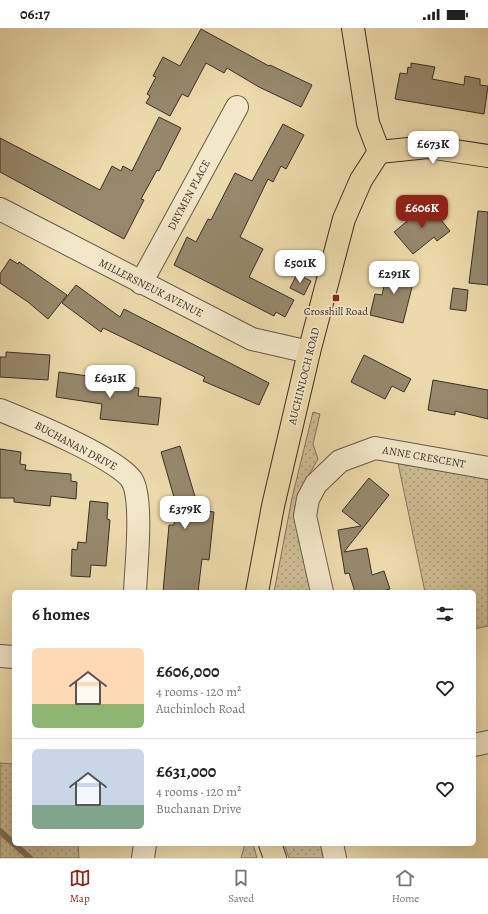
<!DOCTYPE html>
<html lang="en">
<head>
<meta charset="utf-8">
<style>
	:root { --surface:#fff; --page:#f2f2f2; --text:#222; --muted:#767676; --line:#e0e0e0; --accent:#8f2418 }
	body { margin:0; font-family:Alegreya,serif; background:var(--page); color:var(--text); height:100vh; display:flex; flex-direction:column; font-size:15px; white-space:nowrap }
	* { box-sizing:border-box; margin:0 }
	p { font-size:13px; color:var(--muted) }
	.icon { flex:none; width:22px; height:22px; fill:none; stroke:currentColor; stroke-width:2; stroke-linecap:round; stroke-linejoin:round }
	.map { position:relative; flex:1; overflow:hidden }
	.details { position:absolute; left:12px; top:562px; width:464px; height:256px; display:flex; flex-direction:column; background:var(--surface); border-radius:6px; box-shadow:0 4px 16px #0002 }
	.details>* { flex:none }
	.price { position:absolute; translate:-50% -34px; padding:0 9px; border-radius:8px; background:#fff; color:#222; font-size:13px; line-height:26px; filter:drop-shadow(0 1px 2px #0008) }
	.price::after { content:''; position:absolute; left:50%; top:24px; width:12px; height:9px; margin-left:-6px; background:inherit; clip-path:polygon(0 0,100% 0,50% 100%) }
	.price.current { background:var(--accent); color:#fff }
	ul { padding:0; list-style:none }
	li { display:flex; align-items:center; gap:12px; height:100px; padding:0 20px }
	li+li { border-top:1px solid var(--line) }
	li span { display:grid; place-items:center; flex:none; width:112px; height:80px; border-radius:6px; color:#555 }
	li>.icon { margin-inline-start:auto }
	span .icon { width:48px; height:48px; fill:#fffc; stroke-width:1 }
	li b { font-size:17px }
	h2 { display:flex; justify-content:space-between; align-items:center; height:48px; padding:0 20px; font-size:17px }
	.status { display:flex; justify-content:space-between; align-items:center; height:28px; padding:0 20px; background:var(--surface); direction:ltr }
	.status svg { height:11px; fill:currentColor }
	.tabs { display:flex; justify-content:space-around; align-items:center; height:56px; border-top:1px solid var(--line); background:var(--surface); font-size:11px; color:var(--muted) }
	.tabs a { display:grid; justify-items:center; gap:2px }
	.tabs .current { color:var(--accent) }
	.map>svg:first-child { display:block }
</style>
</head>
<body>
<div class="status"><b>06:17</b><svg viewBox="0 0 49 12"><path d="M0 12V9h3v3zM5 12V6h3v6zM10 12V3h3v9zM15 12V0h3v12zM26 1h20v11H26zM47 4h2v5h-2z"/></svg></div>
<div class="map">
<svg width="488" height="830" viewBox="0 0 488 830">
	<defs>
		<pattern id="grass-dots" width="8" height="8" patternUnits="userSpaceOnUse"><rect width="8" height="8" fill="#cebd95"/><path d="M2 2h.1M6 6h.1" fill="none" stroke="#a89a7a" stroke-width="1.8" stroke-linecap="round"/></pattern>
	</defs>
	<rect width="100%" height="100%" fill="#eddaac"/>
	<filter id="stains"><feTurbulence type="fractalNoise" baseFrequency=".005" numOctaves="4"/><feColorMatrix values="0 0 0 0 .2 0 0 0 0 .09 0 0 0 0 .02 0 0 0 .5 -.17"/></filter>
	<radialGradient id="worn" r=".72"><stop offset=".6" stop-color="#630" stop-opacity="0"/><stop offset="1" stop-color="#630" stop-opacity=".3"/></radialGradient>
	<!-- grass -->
	<path fill="url(#grass-dots)" stroke="#84765e" d="M 313,384 L 320,386 L 313,416 L 318,431 L 306,452 L 300,472 L 312,564 L 274,564 L 292,470 Z
		M 398,435 L 488,451 L 488,598 L 474,601 L 474,564 L 425,564 Z
		M 0,735 L 14,736 L 14,816 L 78,816 L 79,830 L 0,830 Z
		M 245,816 L 253,816 L 257,830 L 241,830 Z
		M 284,816 L 325,816 L 328,830 L 289,830 Z"/>
	<g fill="none" stroke-linecap="round" stroke-linejoin="round">
		<!-- stream -->
		<path stroke="#80735c" stroke-width="6" d="M 0,803 L 14,816
			M 14,816 L 30,830"/>
	</g>
	<!-- building -->
	<path fill="#97886c" stroke="#393027" d="M 201,1 L 269,38 L 270,37 L 312,57 L 301,79 L 259,59 L 227,40 L 224,45 L 206,35 L 188,69 L 182,66 L 170,88 L 146,75 L 150,68 L 147,66 L 156,49 L 153,48 L 163,29 L 180,38 Z
		M 411,35 L 435,39 L 432,51 L 464,57 L 465,48 L 480,51 L 480,57 L 488,58 L 484,86 L 395,71 L 400,45 L 407,46 L 408,39 L 411,40 Z
		M 159,89 L 181,100 L 159,143 L 157,142 L 141,171 L 144,172 L 124,211 L 0,144 L 0,110 L 100,162 L 112,138 L 121,143 L 123,138 L 132,143 Z
		M 283,96 L 304,107 L 286,141 L 281,138 L 273,154 L 268,151 L 240,209 L 263,221 L 249,249 L 294,272 L 285,289 L 276,284 L 274,288 L 174,237 L 187,209 L 196,214 L 208,191 L 211,192 L 235,145 L 252,153 Z
		M 428,176 L 450,203 L 437,213 L 434,209 L 413,226 L 394,204 Z
		M 478,183 L 488,184 L 488,257 L 469,255 Z
		M 10,231 L 18,236 L 19,234 L 67,267 L 48,291 L 28,274 L 0,255 L 0,246 Z
		M 389,236 L 416,243 L 403,295 L 370,287 L 375,266 L 382,267 Z
		M 297,246 L 311,253 L 304,267 L 290,260 Z
		M 76,257 L 120,289 L 124,281 L 269,355 L 259,377 L 203,353 L 205,349 L 103,300 L 101,304 L 62,275 Z
		M 453,260 L 468,262 L 466,283 L 450,281 Z
		M 6,324 L 50,327 L 48,352 L 0,349 L 0,329 L 6,329 Z
		M 364,327 L 411,351 L 404,364 L 392,358 L 385,371 L 351,354 Z
		M 59,344 L 95,349 L 94,356 L 139,360 L 138,368 L 161,370 L 158,397 L 100,391 L 102,376 L 56,369 Z
		M 433,352 L 488,362 L 488,391 L 455,383 L 455,387 L 428,382 Z
		M 180,418 L 199,482 L 214,484 L 209,532 L 202,531 L 198,564 L 163,564 L 169,497 L 174,497 L 176,476 L 161,424 Z
		M 0,421 L 21,424 L 20,436 L 26,437 L 25,442 L 71,446 L 71,453 L 77,454 L 76,471 L 51,468 L 50,478 L 14,474 L 14,470 L 0,470 Z
		M 369,450 L 389,467 L 344,524 L 367,520 L 372,547 L 384,543 L 390,561 L 379,564 L 355,564 L 349,545 L 345,546 L 338,502 L 361,498 L 342,483 Z
		M 90,473 L 108,475 L 107,491 L 110,492 L 106,538 L 91,537 L 90,549 L 71,548 L 72,521 L 77,522 L 78,514 L 86,515 Z"/>
	<g fill="none" stroke-linecap="round" stroke-linejoin="round">
		<defs>
			<path id="minor" d="M 0,181 L 252,311 L 309,324
				M 141,255 L 237,79
				M 0,382 C 25,392 123,432 133,454 C 143,476 136,538 135,564
				M 322,564 L 305,488 L 308,471 L 316,456 L 340,433 L 375,420 L 488,440
				M 0,628 L 14,629
				M 474,717 L 488,714
				M 332,816 L 335,830
				M 143,830 L 145,816"/>
			<path id="major" d="M 379,124 L 428,119 L 488,128
				M 257,564 L 273,478 L 309,324 L 344,191 L 361,152 L 379,124 L 368,95 L 353,0
				M 270,816 L 275,830"/>
		</defs>
		<!-- minor casing -->
		<use href="#minor" stroke="#665a48" stroke-width="24"/>
		<!-- major casing -->
		<use href="#major" stroke="#393027" stroke-width="24"/>
		<!-- minor -->
		<use href="#minor" stroke="#f3e7c9" stroke-width="22"/>
		<!-- major -->
		<use href="#major" stroke="#eddaac" stroke-width="22"/>
	</g>
	<!-- markers -->
	<rect fill="#8f2418" stroke="#f3e7c9" stroke-width="1.5" x="332" y="266" width="8" height="8" rx="2"/>
	<g text-anchor="middle" dominant-baseline="central" stroke-width="3.5" stroke-linejoin="round" paint-order="stroke">
		<!-- street labels -->
		<g font-size="11" fill="#393027" stroke="#f3e7c9">
			<text transform="translate(189 167) rotate(-62)">DRYMEN PLACE</text>
			<text transform="translate(151 260) rotate(27)">MILLERSNEUK AVENUE</text>
			<text transform="translate(304 348) rotate(-76)">AUCHINLOCH ROAD</text>
			<text transform="translate(76 418) rotate(28)">BUCHANAN DRIVE</text>
			<text transform="translate(424 429) rotate(10)">ANNE CRESCENT</text>
		</g>
		<!-- poi labels -->
		<g font-size="11" fill="#393027" stroke="#f3e7c9">
			<text x="336" y="283">Crosshill Road</text>
		</g>
	</g>
	<rect width="100%" height="100%" filter="url(#stains)"/>
	<rect width="100%" height="100%" fill="url(#worn)"/>
</svg>
<b class="price" style="left:433px;top:137px">£673K</b>
<b class="price current" style="left:422px;top:201px">£606K</b>
<b class="price" style="left:300px;top:256px">£501K</b>
<b class="price" style="left:394px;top:267px">£291K</b>
<b class="price" style="left:110px;top:371px">£631K</b>
<b class="price" style="left:185px;top:502px">£379K</b>
<section class="details">
<h2>6 homes<svg class="icon" aria-label="filters" viewBox="0 0 24 24"><path d="M4 7h16M4 17h16"/><circle cx="9" cy="7" r="2"/><circle cx="15" cy="17" r="2"/></svg></h2>
<ul>
<li><span style="background:linear-gradient(#ffd9b3 70%,#8fb573 0)"><svg class="icon" aria-label="home" viewBox="0 0 24 24"><path d="M3 11l9-7 9 7M6 9v11h12V9"/></svg></span><div><b>£606,000</b><p>4 rooms · 120 m²</p><p>Auchinloch Road</p></div><svg class="icon" aria-label="heart" viewBox="0 0 24 24"><path d="M12 20l-8-8c-3-5 5-10 8-4 3-6 11-1 8 4z"/></svg></li>
<li><span style="background:linear-gradient(#c9d6e8 70%,#7fa58c 0)"><svg class="icon" aria-label="home" viewBox="0 0 24 24"><path d="M3 11l9-7 9 7M6 9v11h12V9"/></svg></span><div><b>£631,000</b><p>4 rooms · 120 m²</p><p>Buchanan Drive</p></div><svg class="icon" aria-label="heart" viewBox="0 0 24 24"><path d="M12 20l-8-8c-3-5 5-10 8-4 3-6 11-1 8 4z"/></svg></li>
</ul>
</section>
</div>
<nav class="tabs">
<a class="current"><svg class="icon" aria-label="map" viewBox="0 0 24 24"><path d="M3 6l6-2 6 2 6-2v14l-6 2-6-2-6 2zM9 4v14M15 6v14"/></svg>Map</a>
<a><svg class="icon" aria-label="saved" viewBox="0 0 24 24"><path d="M7 4h10v16l-5-4-5 4z"/></svg>Saved</a>
<a><svg class="icon" aria-label="home" viewBox="0 0 24 24"><path d="M3 11l9-7 9 7M6 9v11h12V9"/></svg>Home</a>
</nav>
</body>
</html>
